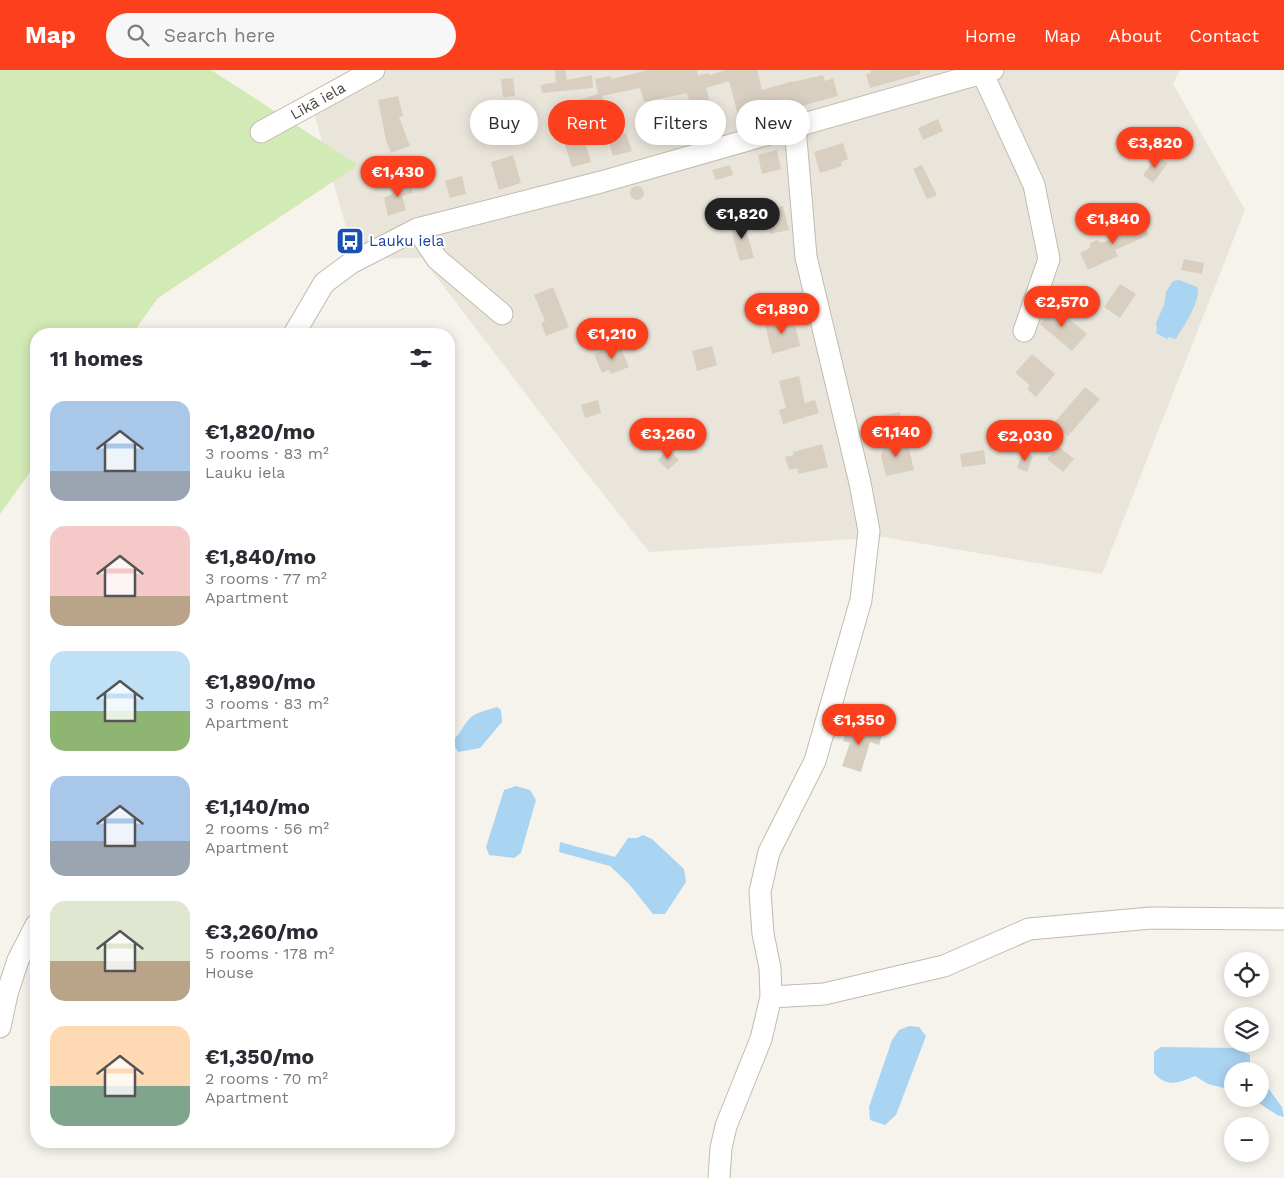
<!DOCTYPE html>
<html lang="en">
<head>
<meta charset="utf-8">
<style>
	:root { --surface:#fff; --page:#f7f7f7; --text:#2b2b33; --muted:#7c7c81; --accent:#fc3f1d }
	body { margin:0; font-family:"Work Sans",sans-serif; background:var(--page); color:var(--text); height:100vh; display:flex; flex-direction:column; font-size:19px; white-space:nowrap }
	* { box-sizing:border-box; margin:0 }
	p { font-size:16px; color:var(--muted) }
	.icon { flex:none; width:28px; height:28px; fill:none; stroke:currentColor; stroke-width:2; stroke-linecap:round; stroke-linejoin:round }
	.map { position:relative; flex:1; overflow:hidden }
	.details { position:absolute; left:30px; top:258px; width:425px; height:820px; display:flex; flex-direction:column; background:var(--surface); border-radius:20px; box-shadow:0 2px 12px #0003 }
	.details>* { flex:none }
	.guide { position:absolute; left:470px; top:30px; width:475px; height:45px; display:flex; gap:10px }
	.tools { position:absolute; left:1224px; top:882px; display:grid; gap:10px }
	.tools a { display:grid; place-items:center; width:45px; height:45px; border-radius:50%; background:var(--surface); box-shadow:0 2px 12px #0003; font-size:25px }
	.price { position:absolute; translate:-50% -42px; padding:0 11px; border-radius:18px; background:var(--accent); color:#fff; font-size:16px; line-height:32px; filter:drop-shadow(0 1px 2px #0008) }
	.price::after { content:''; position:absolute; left:50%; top:30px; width:15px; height:11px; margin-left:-8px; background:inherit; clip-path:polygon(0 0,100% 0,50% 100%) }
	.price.selected { background:#222; color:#fff }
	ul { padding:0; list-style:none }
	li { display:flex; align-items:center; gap:15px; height:125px; padding:0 20px }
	li span { display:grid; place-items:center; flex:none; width:140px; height:100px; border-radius:15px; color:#555 }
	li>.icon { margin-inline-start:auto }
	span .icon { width:60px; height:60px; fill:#fffc; stroke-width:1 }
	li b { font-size:21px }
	h2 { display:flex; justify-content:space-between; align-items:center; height:60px; padding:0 20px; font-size:21px }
	.tag { padding:0 18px; border-radius:22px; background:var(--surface); box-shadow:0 2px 12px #0003; font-size:18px; line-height:45px }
	.tag.selected { background:var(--accent); color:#fff }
	header { display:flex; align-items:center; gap:30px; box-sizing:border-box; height:70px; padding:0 25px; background:var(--accent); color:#fff }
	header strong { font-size:24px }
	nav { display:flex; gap:28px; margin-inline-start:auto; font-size:18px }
	.search { width:350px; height:45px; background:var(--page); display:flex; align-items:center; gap:12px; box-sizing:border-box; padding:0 18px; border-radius:28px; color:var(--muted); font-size:19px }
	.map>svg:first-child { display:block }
</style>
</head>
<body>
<header>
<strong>Map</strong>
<div class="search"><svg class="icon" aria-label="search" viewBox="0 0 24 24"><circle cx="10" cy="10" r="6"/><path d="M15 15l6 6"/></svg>Search here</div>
<nav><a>Home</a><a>Map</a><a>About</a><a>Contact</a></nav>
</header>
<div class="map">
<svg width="1284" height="1108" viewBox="0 0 1284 1108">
	<rect width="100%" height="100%" fill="#f6f3ec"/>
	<!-- residential -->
	<path fill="#eae5da" d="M 366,0 L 1180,0 L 1173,14 L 1245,140 L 1102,504 L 883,467 L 649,482 L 577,391 L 422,188 L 355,189 L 310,29 Z"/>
	<!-- green -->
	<path fill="#d2eab5" d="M 0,0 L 211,0 L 358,95 L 158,228 L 132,264 L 36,264 L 36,394 L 0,444 Z"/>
	<!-- water -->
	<path fill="#a9d4f2" d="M 1179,210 L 1197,217 C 1202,230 1183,257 1176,269 L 1169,267 L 1167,269 L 1156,263 L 1157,258 L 1156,253 L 1164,235 L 1166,222 L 1173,211 Z
		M 497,637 L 501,640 L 502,652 L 480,678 L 458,682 L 452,671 C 461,664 462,656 470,648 C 476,642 488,640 497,637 Z
		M 516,716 L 530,720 L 536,730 L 521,783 L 514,788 L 489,785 L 486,777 L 504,720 Z
		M 643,765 L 652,769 L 684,799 L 686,812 L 665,844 L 653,844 L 629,814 L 610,796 L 559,782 L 560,772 L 615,787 L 628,768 L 637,768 Z
		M 909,956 L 919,957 L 926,966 L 896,1045 L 885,1055 L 870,1050 L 869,1037 L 892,970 L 899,960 Z
		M 1161,977 L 1237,978 L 1250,985 L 1250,1000 L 1252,1001 L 1232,1001 L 1232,1020 L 1208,1014 L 1195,1006 C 1179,1013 1167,1018 1154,1003 L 1154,982 Z
		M 1260,1007 L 1282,1037 L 1284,1047 L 1277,1045 L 1253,1029 L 1260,1029 Z"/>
	<!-- building -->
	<path fill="#d8cfc1" d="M 555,0 L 565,0 L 567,10 L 592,5 L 593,18 L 542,23 L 541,15 L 556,12 Z
		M 648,0 L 697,0 L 698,5 L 709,3 L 710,5 L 726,0 L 757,0 L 762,20 L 793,11 L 793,12 L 823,5 L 825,11 L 833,8 L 838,26 L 740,53 L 729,11 L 706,18 L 717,60 L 695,66 L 695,64 L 656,75 L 651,56 L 670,51 L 671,54 L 694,47 L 687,23 L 644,32 L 640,18 L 602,26 L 606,43 L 576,49 L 575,46 L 565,48 L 562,35 L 598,24 L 595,9 L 610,6 L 612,9 Z
		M 870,0 L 920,0 L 920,4 L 870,18 L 866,4 L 871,3 Z
		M 513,8 L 515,26 L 503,27 L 501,9 Z
		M 398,26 L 403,46 L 399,47 L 410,76 L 391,83 L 386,70 L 378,30 Z
		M 530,45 L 533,56 L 499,67 L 496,63 L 521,48 Z
		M 938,49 L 943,61 L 923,70 L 918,58 Z
		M 626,63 L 632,81 L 613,86 L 608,69 Z
		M 574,68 L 577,75 L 585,73 L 591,92 L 572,97 L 564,72 Z
		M 843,73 L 848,89 L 841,92 L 842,96 L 820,103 L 814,82 Z
		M 777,80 L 781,99 L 762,104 L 758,85 Z
		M 513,85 L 521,113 L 499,120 L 491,92 Z
		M 1157,86 L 1168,93 L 1153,113 L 1143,105 Z
		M 730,95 L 733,105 L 716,110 L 712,100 Z
		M 922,95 L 937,125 L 927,129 L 913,99 Z
		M 462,106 L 466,124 L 450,128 L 445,111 Z
		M 409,110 L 413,123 L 402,126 L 406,140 L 388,146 L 384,128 L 392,124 L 390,117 Z
		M630 123a7 7 0 1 1 14 0a7 7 0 1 1-14 0Z
		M 783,136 L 789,160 L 770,164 L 765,141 Z
		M 743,149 L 754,188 L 740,191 L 729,153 Z
		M 1142,149 L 1149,165 L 1115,180 L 1118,186 L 1088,200 L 1080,183 L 1090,178 L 1090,173 L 1097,170 L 1102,173 L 1124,163 L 1122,158 Z
		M 1184,189 L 1204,193 L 1202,204 L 1181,200 Z
		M 1120,214 L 1136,224 L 1120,248 L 1104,237 Z
		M 553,217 L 569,257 L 546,266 L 541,253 L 545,251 L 534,225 Z
		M 1047,233 L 1053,238 L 1055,237 L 1087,264 L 1072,281 L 1040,254 L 1046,247 L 1043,244 Z
		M 793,247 L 800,276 L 772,284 L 765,254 Z
		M 619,274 L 629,297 L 611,304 L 609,300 L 602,303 L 594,284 Z
		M 712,276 L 717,295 L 697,301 L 692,281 Z
		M 1032,284 L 1055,304 L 1036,327 L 1027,319 L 1030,315 L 1015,303 Z
		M 799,306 L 805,333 L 815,330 L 819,343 L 783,354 L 779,340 L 786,338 L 779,311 Z
		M 1085,317 L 1100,329 L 1068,366 L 1053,354 Z
		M 598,330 L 601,343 L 585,348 L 581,335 Z
		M 900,342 L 902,357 L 876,362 L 873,347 Z
		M 890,366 L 909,379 L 914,400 L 886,406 L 881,385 Z
		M 822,374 L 828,397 L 799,404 L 797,398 L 789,400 L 785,387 L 794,385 L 793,382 Z
		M 1058,376 L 1074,389 L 1063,402 L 1047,389 Z
		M 668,379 L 679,390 L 668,400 L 658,390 Z
		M 984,380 L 986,394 L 962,397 L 960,384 Z
		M 1023,382 L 1033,386 L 1027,402 L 1017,398 Z
		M 849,655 L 872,662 L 872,660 L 883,663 L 879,675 L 870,672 L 861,702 L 842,696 L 850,673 L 843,671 Z"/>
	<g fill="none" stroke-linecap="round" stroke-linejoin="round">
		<defs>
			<path id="minor" d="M 981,0 L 1034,115 L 1049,189 L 1024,261
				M 261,62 L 374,0
				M 417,159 L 437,189 L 502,244
				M 294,264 L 324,213 L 351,193 L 417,159 L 601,112 L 993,0
				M 771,927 L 824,924 L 944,896 L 1029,859 L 1151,848 L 1284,849
				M 0,957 L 7,924 L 18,890 L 36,855
				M 719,1108 L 721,1078 L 726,1056 L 761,969 L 771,927 L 770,898 L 763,864 L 760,822 L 769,782 L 815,691 L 861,530 L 869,461 L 860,413 L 806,187 L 795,57"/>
		</defs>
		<!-- minor casing -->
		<use href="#minor" stroke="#c2bbae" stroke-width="23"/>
		<!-- minor -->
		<use href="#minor" stroke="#fff" stroke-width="21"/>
	</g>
	<!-- icons -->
	<defs>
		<symbol id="bus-square" viewBox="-11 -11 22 22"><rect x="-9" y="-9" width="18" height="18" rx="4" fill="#1a4fb4" stroke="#fff"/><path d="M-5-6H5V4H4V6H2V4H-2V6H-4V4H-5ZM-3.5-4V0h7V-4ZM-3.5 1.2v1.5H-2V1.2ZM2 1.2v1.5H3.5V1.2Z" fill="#fff"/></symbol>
	</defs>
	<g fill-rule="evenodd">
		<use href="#bus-square" x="334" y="155" width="32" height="32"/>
	</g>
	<g text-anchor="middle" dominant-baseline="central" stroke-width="4" stroke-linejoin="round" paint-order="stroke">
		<!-- street labels -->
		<g font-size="15" fill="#4b4439" stroke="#fff">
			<text transform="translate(318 31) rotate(-29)">Līkā iela</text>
		</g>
		<!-- transit labels -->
		<g font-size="15" fill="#164399" stroke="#fff" text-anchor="start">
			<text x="369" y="171">Lauku iela</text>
		</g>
	</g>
</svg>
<div class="tools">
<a><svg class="icon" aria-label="locate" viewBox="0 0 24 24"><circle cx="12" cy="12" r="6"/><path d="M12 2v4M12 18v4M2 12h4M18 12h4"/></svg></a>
<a><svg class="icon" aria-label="layers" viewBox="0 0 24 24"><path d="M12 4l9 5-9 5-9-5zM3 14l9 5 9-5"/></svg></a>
<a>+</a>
<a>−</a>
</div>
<b class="price" style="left:1155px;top:99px">€3,820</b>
<b class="price" style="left:398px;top:128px">€1,430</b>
<b class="price selected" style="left:742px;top:170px">€1,820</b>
<b class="price" style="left:1113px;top:175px">€1,840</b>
<b class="price" style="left:1062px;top:258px">€2,570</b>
<b class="price" style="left:782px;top:265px">€1,890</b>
<b class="price" style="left:612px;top:290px">€1,210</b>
<b class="price" style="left:896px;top:388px">€1,140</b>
<b class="price" style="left:668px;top:390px">€3,260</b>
<b class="price" style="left:1025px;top:392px">€2,030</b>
<b class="price" style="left:859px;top:676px">€1,350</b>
<div class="guide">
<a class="tag">Buy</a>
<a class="tag selected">Rent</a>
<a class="tag">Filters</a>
<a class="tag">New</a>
</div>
<section class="details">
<h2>11 homes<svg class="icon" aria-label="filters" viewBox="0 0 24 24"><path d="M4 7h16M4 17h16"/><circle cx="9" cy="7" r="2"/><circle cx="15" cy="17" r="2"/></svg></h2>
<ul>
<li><span style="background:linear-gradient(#a9c7e8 70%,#9aa5b1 0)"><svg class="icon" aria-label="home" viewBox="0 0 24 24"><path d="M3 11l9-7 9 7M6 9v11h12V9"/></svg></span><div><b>€1,820/mo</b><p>3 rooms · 83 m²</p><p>Lauku iela</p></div></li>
<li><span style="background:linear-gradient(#f6c9c9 70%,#b9a48a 0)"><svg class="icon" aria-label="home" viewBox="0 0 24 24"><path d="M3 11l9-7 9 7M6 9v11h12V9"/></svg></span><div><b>€1,840/mo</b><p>3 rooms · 77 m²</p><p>Apartment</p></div></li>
<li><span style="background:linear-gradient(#bfe0f5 60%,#8fb573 0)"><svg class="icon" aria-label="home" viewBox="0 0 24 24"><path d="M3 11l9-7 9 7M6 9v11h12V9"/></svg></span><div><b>€1,890/mo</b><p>3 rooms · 83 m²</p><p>Apartment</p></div></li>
<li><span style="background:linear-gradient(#a9c7e8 65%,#9aa5b1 0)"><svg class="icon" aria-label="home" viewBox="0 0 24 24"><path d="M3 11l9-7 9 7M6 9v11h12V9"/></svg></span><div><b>€1,140/mo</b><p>2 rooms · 56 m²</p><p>Apartment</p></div></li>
<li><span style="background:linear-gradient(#dfe7d0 60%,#b9a48a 0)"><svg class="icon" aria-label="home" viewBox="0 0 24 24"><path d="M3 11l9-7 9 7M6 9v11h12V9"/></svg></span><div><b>€3,260/mo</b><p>5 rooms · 178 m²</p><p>House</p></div></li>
<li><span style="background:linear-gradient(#ffd9b3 60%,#7fa58c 0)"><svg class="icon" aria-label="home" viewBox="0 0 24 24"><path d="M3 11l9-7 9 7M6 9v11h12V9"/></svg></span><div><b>€1,350/mo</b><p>2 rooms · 70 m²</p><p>Apartment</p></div></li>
</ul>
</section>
</div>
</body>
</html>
